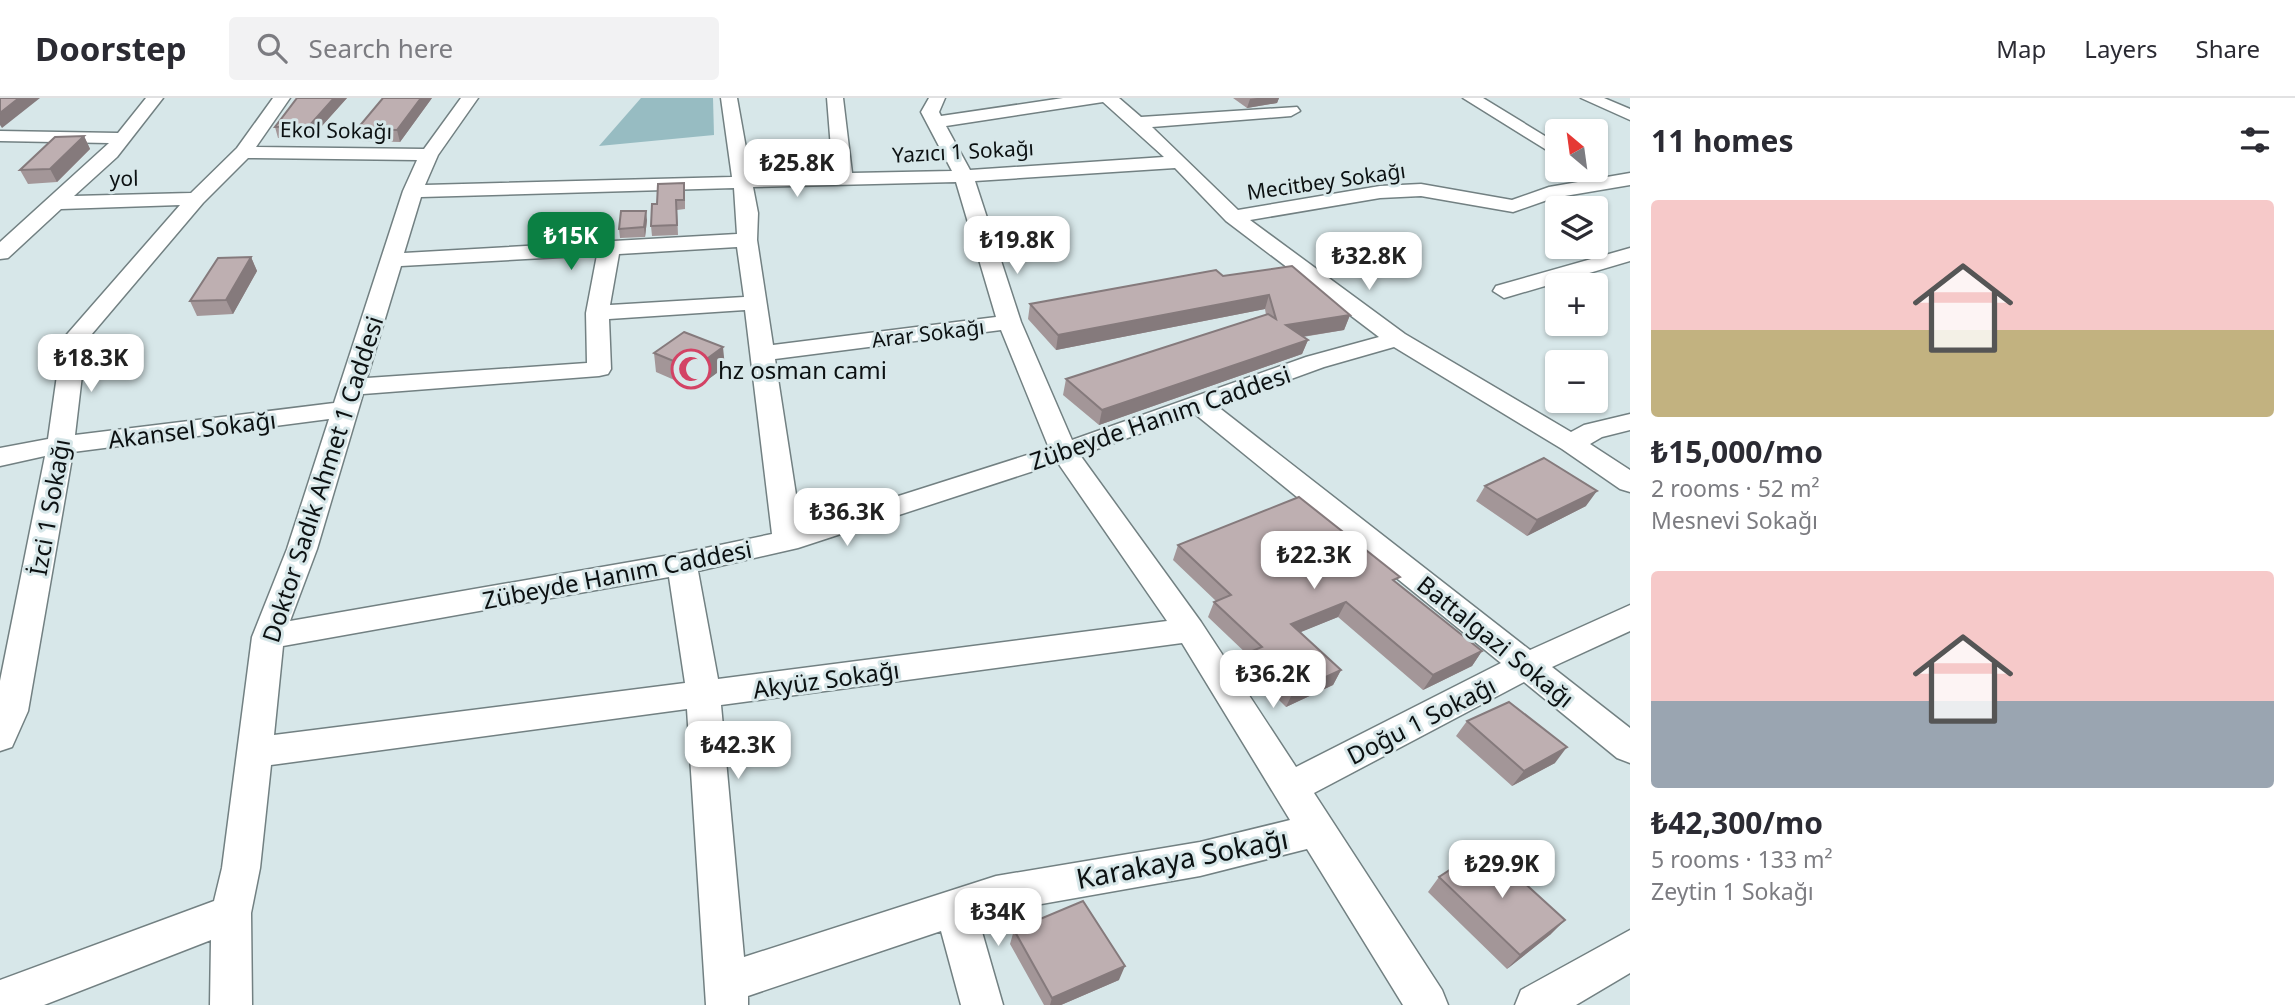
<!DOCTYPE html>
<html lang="en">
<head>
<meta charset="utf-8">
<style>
	:root { --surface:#fff; --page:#f2f2f3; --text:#2b2b33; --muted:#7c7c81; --line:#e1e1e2; --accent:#0b8043 }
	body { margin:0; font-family:"Noto Sans",sans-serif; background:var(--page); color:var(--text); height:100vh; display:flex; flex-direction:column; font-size:26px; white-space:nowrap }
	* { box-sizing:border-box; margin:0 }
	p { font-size:23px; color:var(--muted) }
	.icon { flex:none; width:38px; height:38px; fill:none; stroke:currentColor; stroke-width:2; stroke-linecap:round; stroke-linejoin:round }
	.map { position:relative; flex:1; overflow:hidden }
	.sheet { display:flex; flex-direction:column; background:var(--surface); width:665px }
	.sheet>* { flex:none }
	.needle { width:46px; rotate:331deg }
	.fabs { position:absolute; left:1545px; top:21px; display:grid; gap:14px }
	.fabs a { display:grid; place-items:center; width:63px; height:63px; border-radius:7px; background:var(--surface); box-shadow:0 2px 5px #0004; font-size:35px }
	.price { position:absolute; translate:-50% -60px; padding:0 16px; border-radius:14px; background:#fff; color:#222; font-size:23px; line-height:46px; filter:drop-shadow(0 2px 4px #0008) }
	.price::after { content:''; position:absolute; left:50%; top:42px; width:21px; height:16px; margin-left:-10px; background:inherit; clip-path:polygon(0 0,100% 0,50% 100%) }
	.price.selected { background:var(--accent); color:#fff }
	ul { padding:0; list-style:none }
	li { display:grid; align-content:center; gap:14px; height:371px; padding:0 21px }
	li span { display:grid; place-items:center; height:217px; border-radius:7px; color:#555 }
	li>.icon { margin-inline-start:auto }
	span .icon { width:126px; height:126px; fill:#fffc; stroke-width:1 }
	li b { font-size:30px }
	h2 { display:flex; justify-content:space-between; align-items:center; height:84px; padding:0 21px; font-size:30px }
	header { display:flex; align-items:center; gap:42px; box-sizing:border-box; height:98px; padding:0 35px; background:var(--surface); border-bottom:2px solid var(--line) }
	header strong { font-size:33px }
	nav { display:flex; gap:38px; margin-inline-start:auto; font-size:24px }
	.search { width:490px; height:63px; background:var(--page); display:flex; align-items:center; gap:18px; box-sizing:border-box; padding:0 24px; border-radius:7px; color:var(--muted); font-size:26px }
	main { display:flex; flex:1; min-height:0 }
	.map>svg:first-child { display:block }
</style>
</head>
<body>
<header>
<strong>Doorstep</strong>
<div class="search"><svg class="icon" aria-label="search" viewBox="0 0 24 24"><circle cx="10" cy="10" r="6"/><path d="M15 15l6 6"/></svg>Search here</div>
<nav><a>Map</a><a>Layers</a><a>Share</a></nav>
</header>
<main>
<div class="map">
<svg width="1630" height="907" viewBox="0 0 1630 907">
	<rect width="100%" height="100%" fill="#d7e7e9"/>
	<!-- green -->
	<path fill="#97bcc2" d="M 641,0 L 713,0 L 714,37 L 599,48 Z"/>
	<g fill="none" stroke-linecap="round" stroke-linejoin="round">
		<defs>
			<path id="minor" d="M 146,0 L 163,0 L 117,59 L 74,98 L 191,95 L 237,50 L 273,0 L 290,0 L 256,49 L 424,51 L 461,0 L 478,0 L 438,57 L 425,87 L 732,79 L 721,0 L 737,0 L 751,78 L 833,76 L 827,0 L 843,0 L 852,75 L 952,73 L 921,14 L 929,0 L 945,0 L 939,14 L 941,18 L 1063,0 L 1119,0 L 1141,19 L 1297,9 L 1300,13 L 1291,18 L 1152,29 L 1238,112 L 1380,88 L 1421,86 L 1512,102 L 1549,89 L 1630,75 L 1630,87 L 1553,100 L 1513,114 L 1421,98 L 1380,100 L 1250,122 L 1405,236 L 1571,334 L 1584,327 L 1630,316 L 1630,332 L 1602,339 L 1590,346 L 1630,372 L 1630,394 L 1620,391 L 1562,351 L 1394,249 L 1324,269 L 1217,308 L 1530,552 L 1630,507 L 1630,533 L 1552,569 L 1630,630 L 1630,665 L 1617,660 L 1524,584 L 1314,695 L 1442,892 L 1448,907 L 1403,907 L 1307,751 L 1200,778 L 996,814 L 978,820 L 1003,907 L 961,907 L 941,833 L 748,898 L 748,907 L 706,907 L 687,611 L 271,667 L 260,770 L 251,815 L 252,907 L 210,907 L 211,842 L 44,907 L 0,907 L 0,882 L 214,803 L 222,770 L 252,539 L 287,451 L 329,321 L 73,354 L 28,613 L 12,649 L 0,653 L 0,583 L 45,358 L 0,368 L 0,350 L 48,341 L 62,242 L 180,107 L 61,111 L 8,160 L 0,161 L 0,144 L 109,45 L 0,43 L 0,33 L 118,35 ZM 1103,4 L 1164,59 L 970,72 L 946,28 ZM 248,60 L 417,62 L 403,93 L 334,305 L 75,337 L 86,243 L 203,105 ZM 1175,70 L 1226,123 L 1379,239 L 1306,259 L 1072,342 L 1021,224 L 975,83 ZM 956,84 L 996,219 L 773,247 L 757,142 L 758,115 L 753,89 ZM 734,90 L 737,136 L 404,155 L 421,99 ZM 737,149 L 744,199 L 610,207 L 619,156 ZM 597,157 L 586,215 L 587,265 L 367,280 L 401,168 ZM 745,212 L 772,436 L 682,455 L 290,523 L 317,451 L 363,296 L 599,278 L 608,276 L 611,271 L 609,221 ZM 1001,232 L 1049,350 L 801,429 L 775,261 ZM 1195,316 L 1501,565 L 1296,669 L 1201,524 L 1080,357 ZM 1058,365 L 1167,523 L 718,581 L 698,473 L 798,450 ZM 669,479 L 685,585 L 274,637 L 283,548 ZM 1182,545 L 1290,722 L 1200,744 L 996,778 L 744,859 L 721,607 Z
				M 1463,0 L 1483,0 L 1558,46 L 1558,59 Z
				M 1581,0 L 1604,0 L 1630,11 L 1630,22 Z
				M 1630,150 L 1630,163 L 1504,200 L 1493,193 L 1496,188 Z
				M 1630,832 L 1630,875 L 1576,907 L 1515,907 L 1521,892 Z"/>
		</defs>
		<!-- minor casing -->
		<use href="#minor" stroke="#728082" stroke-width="3"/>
		<!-- minor -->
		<use href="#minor" fill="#fff" fill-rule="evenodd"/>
	</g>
	<!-- wall -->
	<path fill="#a39698" d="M 297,0 L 347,0 L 312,39 L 278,40 L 275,29 Z
		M 432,0 L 400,44 L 361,43 L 357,31 Z
		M 1233,0 L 1279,0 L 1277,5 L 1247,10 Z
		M 84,38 L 90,51 L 57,84 L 28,86 L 20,72 Z
		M 685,94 L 685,111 L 677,112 L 678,137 L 652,138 L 651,128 L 657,106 Z
		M 647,122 L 645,139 L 620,140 L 619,131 Z
		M 251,159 L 257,173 L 233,216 L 197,218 L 190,203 Z
		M 1223,178 L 1350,217 L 1344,232 L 1303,239 L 1308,242 L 1302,256 L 1099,327 L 1063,297 L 1066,281 L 1266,217 L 1265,211 L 1056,252 L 1028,221 L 1030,206 Z
		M 654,255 L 725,269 L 695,291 L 656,274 Z
		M 1485,388 L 1586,408 L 1527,438 L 1476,403 Z
		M 1178,447 L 1397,485 L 1482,553 L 1472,568 L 1423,592 L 1338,519 L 1300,534 L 1341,572 L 1333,587 L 1286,609 L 1245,568 L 1250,559 L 1208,519 L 1214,504 L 1216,503 L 1173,462 Z
		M 1467,623 L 1555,665 L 1512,688 L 1456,638 Z
		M 1439,779 L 1551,836 L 1507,871 L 1428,794 Z
		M 1014,832 L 1119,882 L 1061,907 L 1044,907 L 1010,846 Z"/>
	<!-- shaded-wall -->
	<path fill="#857a7c" d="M 19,0 L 40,0 L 2,30 L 0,27 L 0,15 Z
		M 334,0 L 347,0 L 312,39 L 309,28 Z
		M 421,0 L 432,0 L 400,44 L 397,32 Z
		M 1257,0 L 1279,0 L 1277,5 L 1247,10 L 1250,1 Z
		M 84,38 L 90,51 L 57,84 L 50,71 Z
		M 646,113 L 647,122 L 645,139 L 644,129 Z
		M 251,159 L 257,173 L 233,216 L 226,202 Z
		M 1269,197 L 1265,211 L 1056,252 L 1058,237 Z
		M 1350,217 L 1344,232 L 1281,242 L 1286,227 Z
		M 1308,242 L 1302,256 L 1099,327 L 1102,312 Z
		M 723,249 L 725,269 L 695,291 L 693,271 Z
		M 1597,393 L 1586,408 L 1527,438 L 1537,422 Z
		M 1346,504 L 1338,519 L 1284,541 L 1291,526 Z
		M 1482,553 L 1472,568 L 1423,592 L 1433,577 Z
		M 1341,572 L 1333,587 L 1286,609 L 1293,594 Z
		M 1567,649 L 1555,665 L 1512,688 L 1524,673 Z
		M 1565,822 L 1551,836 L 1507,871 L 1520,857 Z
		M 1125,868 L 1119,882 L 1061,907 L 1050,907 L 1052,900 Z"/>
	<!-- building -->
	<path fill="#beafb1" stroke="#857a7c" stroke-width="2" d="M 0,0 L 19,0 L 0,15 Z
		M 297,0 L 334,0 L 309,28 L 275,29 Z
		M 383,0 L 421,0 L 397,32 L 357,31 Z
		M 84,38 L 50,71 L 20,72 L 55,39 Z
		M 684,85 L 684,102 L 676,102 L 677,127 L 651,128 L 652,106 L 657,106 L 658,86 Z
		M 621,113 L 646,113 L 644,129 L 619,131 Z
		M 251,159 L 226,202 L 190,203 L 218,160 Z
		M 1292,168 L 1350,217 L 1286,227 L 1308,242 L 1102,312 L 1066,281 L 1268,216 L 1276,221 L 1269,197 L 1058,237 L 1030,206 L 1216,172 L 1223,178 Z
		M 684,234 L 723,249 L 693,271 L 654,255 Z
		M 1544,360 L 1597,393 L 1537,422 L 1485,388 Z
		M 1299,399 L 1400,479 L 1393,482 L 1482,553 L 1433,577 L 1346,504 L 1291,526 L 1341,572 L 1293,594 L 1252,553 L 1262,549 L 1214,504 L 1231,497 L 1178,447 Z
		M 1509,604 L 1567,649 L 1524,673 L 1467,623 Z
		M 1485,749 L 1565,822 L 1520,857 L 1439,779 Z
		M 1083,803 L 1125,868 L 1052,900 L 1014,832 Z"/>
	<!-- icons -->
	<defs>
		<symbol id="mosque-ring" viewBox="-11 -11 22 22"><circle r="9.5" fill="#d7e7e9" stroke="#d34365" stroke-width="1.5"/><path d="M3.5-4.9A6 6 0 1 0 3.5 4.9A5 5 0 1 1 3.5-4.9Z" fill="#d34365"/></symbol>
	</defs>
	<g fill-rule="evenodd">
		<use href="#mosque-ring" x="669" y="249" width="44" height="44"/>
	</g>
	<g text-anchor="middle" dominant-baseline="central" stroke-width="6" stroke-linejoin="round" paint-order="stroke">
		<!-- far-street labels -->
		<g font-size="21" fill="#0c1112" stroke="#d7e7e9">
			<text transform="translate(336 32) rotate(1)">Ekol Sokağı</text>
			<text transform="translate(963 53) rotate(-3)">Yazıcı 1 Sokağı</text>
			<text transform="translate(124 80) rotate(-1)">yol</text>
			<text transform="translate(1326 83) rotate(-8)">Mecitbey Sokağı</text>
			<text transform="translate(928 235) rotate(-7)">Arar Sokağı</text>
		</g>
		<!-- poi labels -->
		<g font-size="24" fill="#0c1112" stroke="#d7e7e9" text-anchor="start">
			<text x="718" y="271">hz osman cami</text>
		</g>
		<!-- street labels -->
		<g font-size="24" fill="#0c1112" stroke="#d7e7e9">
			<text transform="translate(1160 319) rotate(-19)">Zübeyde Hanım Caddesi</text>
			<text transform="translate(192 331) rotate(-7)">Akansel Sokağı</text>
			<text transform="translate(322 381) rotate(-72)">Doktor Sadık Ahmet 1 Caddesi</text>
			<text transform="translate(49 409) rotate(-80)">İzci 1 Sokağı</text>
			<text transform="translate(617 476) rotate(-11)">Zübeyde Hanım Caddesi</text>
			<text transform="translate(1496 543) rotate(39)">Battalgazi Sokağı</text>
			<text transform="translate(826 581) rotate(-8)">Akyüz Sokağı</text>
			<text transform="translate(1421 622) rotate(-27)">Doğu 1 Sokağı</text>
		</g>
		<!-- near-street labels -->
		<g font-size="28" fill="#0c1112" stroke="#d7e7e9">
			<text transform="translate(1182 760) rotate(-11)">Karakaya Sokağı</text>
		</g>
	</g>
</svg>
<div class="fabs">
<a><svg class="needle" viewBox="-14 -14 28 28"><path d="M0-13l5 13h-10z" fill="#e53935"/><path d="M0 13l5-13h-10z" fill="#7c7c81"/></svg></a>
<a><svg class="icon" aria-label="layers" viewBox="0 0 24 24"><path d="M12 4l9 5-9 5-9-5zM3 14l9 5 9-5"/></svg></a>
<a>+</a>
<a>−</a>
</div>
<b class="price" style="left:797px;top:101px">₺25.8K</b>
<b class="price selected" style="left:571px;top:174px">₺15K</b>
<b class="price" style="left:1017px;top:178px">₺19.8K</b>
<b class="price" style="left:1369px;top:194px">₺32.8K</b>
<b class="price" style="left:91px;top:296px">₺18.3K</b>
<b class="price" style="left:847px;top:450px">₺36.3K</b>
<b class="price" style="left:1314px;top:493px">₺22.3K</b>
<b class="price" style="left:1273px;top:612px">₺36.2K</b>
<b class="price" style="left:738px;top:683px">₺42.3K</b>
<b class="price" style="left:1502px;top:802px">₺29.9K</b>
<b class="price" style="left:998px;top:850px">₺34K</b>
</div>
<section class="sheet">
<h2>11 homes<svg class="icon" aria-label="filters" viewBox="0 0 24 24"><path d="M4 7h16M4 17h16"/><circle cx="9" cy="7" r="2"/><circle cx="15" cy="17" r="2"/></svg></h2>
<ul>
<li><span style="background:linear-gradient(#f6c9c9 60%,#c2b280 0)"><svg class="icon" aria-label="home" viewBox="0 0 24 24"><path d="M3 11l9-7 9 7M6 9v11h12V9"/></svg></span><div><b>₺15,000/mo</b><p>2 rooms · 52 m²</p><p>Mesnevi Sokağı</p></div></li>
<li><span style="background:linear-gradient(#f6c9c9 60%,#9aa5b1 0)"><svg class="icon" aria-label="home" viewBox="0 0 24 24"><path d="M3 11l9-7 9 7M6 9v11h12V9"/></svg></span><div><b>₺42,300/mo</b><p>5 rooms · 133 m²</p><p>Zeytin 1 Sokağı</p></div></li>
</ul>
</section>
</main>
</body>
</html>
